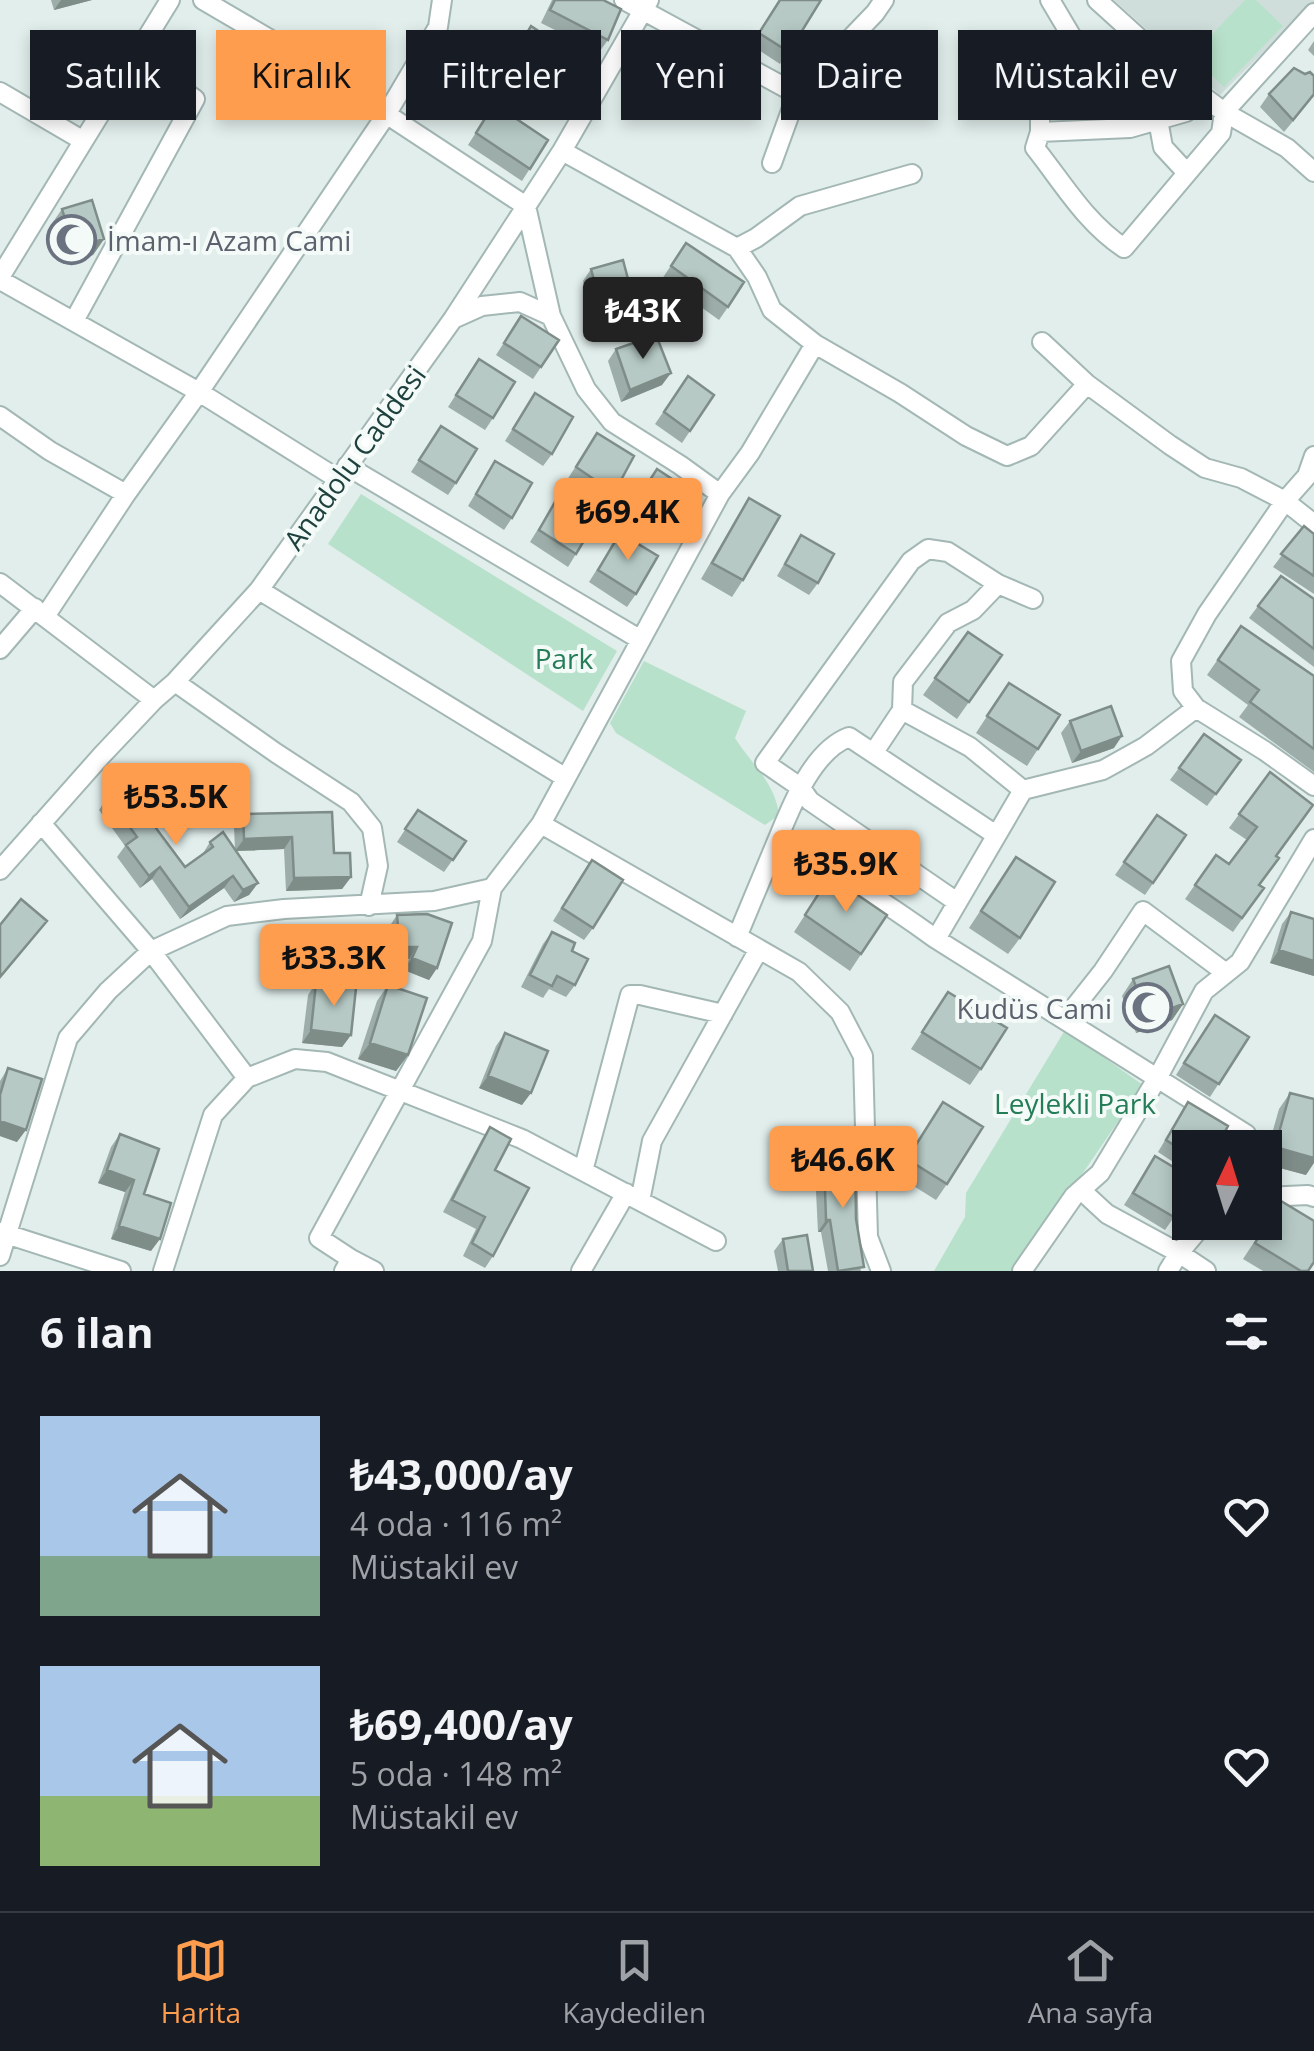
<!DOCTYPE html>
<html lang="tr">
<head>
<meta charset="utf-8">
<style>
	:root { --surface:#171b24; --page:#20242c; --text:#f1f3f6; --muted:#9ea1a6; --line:#363941; --accent:#ff9d4e }
	body { margin:0; font-family:"Open Sans",sans-serif; background:var(--page); color:var(--text); height:100vh; display:flex; flex-direction:column; font-size:38px; white-space:nowrap }
	* { box-sizing:border-box; margin:0 }
	p { font-size:32px; color:var(--muted) }
	.icon { flex:none; width:55px; height:55px; fill:none; stroke:currentColor; stroke-width:2; stroke-linecap:round; stroke-linejoin:round }
	.map { position:relative; height:1271px; overflow:hidden }
	.sheet { display:flex; flex-direction:column; background:var(--surface); flex:1 }
	.sheet>* { flex:none }
	.banner { position:absolute; left:30px; top:30px; width:1255px; height:90px; display:flex; gap:20px }
	.needle { width:65px; rotate:4deg }
	.fabs { position:absolute; left:1172px; top:1130px; display:grid; gap:20px }
	.fabs a { display:grid; place-items:center; width:110px; height:110px; border-radius:0px; background:var(--surface); box-shadow:0 5px 15px #0003; font-size:50px }
	.price { position:absolute; translate:-50% -85px; padding:0 22px; border-radius:10px; background:var(--accent); color:#111; font-size:32px; line-height:65px; filter:drop-shadow(0 2px 5px #0008) }
	.price::after { content:''; position:absolute; left:50%; top:60px; width:30px; height:22px; margin-left:-15px; background:inherit; clip-path:polygon(0 0,100% 0,50% 100%) }
	.price.selected { background:#222; color:#fff }
	ul { padding:0; list-style:none }
	li { display:flex; align-items:center; gap:30px; height:250px; padding:0 40px }
	li span { display:grid; place-items:center; flex:none; width:280px; height:200px; border-radius:0px; color:#555 }
	li>.icon { margin-inline-start:auto }
	span .icon { width:120px; height:120px; fill:#fffc; stroke-width:1 }
	li b { font-size:42px }
	h2 { display:flex; justify-content:space-between; align-items:center; height:120px; padding:0 40px; font-size:42px }
	.tag { padding:0 35px; border-radius:0px; background:var(--surface); box-shadow:0 5px 15px #0003; font-size:35px; line-height:90px }
	.tag.selected { background:var(--accent); color:#111 }
	.tab-bar { display:flex; justify-content:space-around; align-items:center; height:140px; border-top:2px solid var(--line); background:var(--surface); font-size:28px; color:var(--muted) }
	.tab-bar a { display:grid; justify-items:center; gap:5px }
	.tab-bar .selected { color:var(--accent) }
	.map>svg:first-child { display:block }
</style>
</head>
<body>
<div class="map">
<svg width="1314" height="1271" viewBox="0 0 1314 1271">
	<rect width="100%" height="100%" fill="#e1eeeb"/>
	<!-- built -->
	<path fill="#cfdeda" d="M 1114,0 L 1314,0 L 1314,2 L 1220,95 Z"/>
	<!-- green -->
	<path fill="#b8e1cb" d="M 1245,0 L 1256,0 L 1283,26 L 1224,87 L 1191,56 Z
		M 361,494 L 617,651 L 583,711 L 328,544 Z
		M 644,661 L 746,711 L 735,738 C 752,765 775,782 779,815 L 765,825 L 616,733 L 610,723 Z
		M 1065,1030 L 1143,1085 L 1016,1271 L 934,1271 L 965,1217 L 966,1193 Z"/>
	<g fill="none" stroke-linecap="round" stroke-linejoin="round">
		<defs>
			<path id="minor" d="M 203,0 L 295,54 L 526,206 L 551,316 L 586,389 L 612,422 L 680,465 L 720,494 L 541,824 L 799,972 L 840,1012 L 863,1056 L 868,1237 L 881,1271
				M 624,0 L 797,94
				M 1050,0 L 1107,96 L 1122,128
				M 1097,0 L 1204,97 L 1224,112 L 1287,148 L 1314,172
				M 135,57 L 170,0
				M 0,92 L 82,140
				M 1040,111 L 1040,132 L 1035,148 C 1063,183 1085,222 1124,248 L 1221,133 L 1224,112 L 1314,13
				M 1158,120 L 1163,147 L 1187,173
				M 1040,132 L 1130,128 L 1186,112 L 1204,97
				M 562,151 L 737,248 L 757,277 L 772,310 L 815,344 L 900,393 L 966,436 L 1007,456 L 1031,446 L 1087,384 L 1042,342
				M 772,163 L 797,94 L 875,13 L 884,0
				M 737,248 L 756,238 L 800,206 L 912,174
				M 0,277 L 135,57 L 195,99 L 74,321
				M 0,280 L 199,392 L 338,479
				M 453,319 L 482,306 L 520,302 L 551,316
				M 1087,384 L 1170,445 L 1205,468 L 1241,478 L 1285,501 L 1314,524
				M 0,416 L 50,451 L 126,494 L 46,615
				M 1314,456 L 1307,476 L 1285,501 L 1207,614 L 1181,661 L 1183,691 L 1196,708 L 1265,751 L 1314,786
				M 347,466 L 641,640
				M 126,494 L 199,392 L 386,115 L 438,27 L 442,0
				M 720,494 L 750,453 L 815,344
				M 0,583 L 154,700
				M 259,590 L 566,778
				M 0,649 L 35,608
				M 175,682 L 276,753 L 351,802 L 372,828 L 378,866 L 369,906
				M 902,710 L 970,747 L 1023,790 L 1103,770 L 1146,746 L 1196,708
				M 874,752 L 902,710 L 903,682 L 948,623 L 973,610 L 998,584
				M 41,823 L 151,951 L 247,1078
				M 996,835 L 849,737 C 812,751 791,807 777,841 C 833,869 885,902 936,939 L 1023,790
				M 0,870 L 102,755 L 154,700 L 175,682 L 259,590 L 453,319 L 562,151 L 649,0
				M 957,902 L 810,801 L 800,787 L 765,763 L 911,561 L 928,549 L 948,552 L 998,584 L 1033,599
				M 737,937 L 777,841
				M 936,939 L 1246,1134 L 1247,1148
				M 1065,1019 L 1103,971 L 1143,911 L 1226,973
				M 583,1171 L 630,995 L 640,995 L 723,1014
				M 1081,1190 L 1107,1214 L 1179,1253 L 1206,1271
				M 1265,1197 L 1308,1195 L 1314,1197
				M 640,1201 L 652,1141 L 759,949
				M 0,1232 L 121,1271
				M 0,1256 L 68,1038 L 108,991 L 151,951 L 227,916 L 284,909 L 434,901 L 492,888
				M 351,1259 L 374,1271
				M 163,1271 L 213,1115 L 247,1078 L 295,1059 L 327,1062 L 522,1139 L 716,1241
				M 344,1271 L 351,1259 L 319,1238 L 482,941 L 492,888 L 541,824
				M 581,1271 L 626,1193
				M 1022,1271 L 1074,1196 L 1100,1173 L 1158,1077 L 1204,991 L 1240,962 L 1314,839
				M 1168,1271 L 1179,1253 L 1205,1222"/>
		</defs>
		<!-- minor casing -->
		<use href="#minor" stroke="#a3b7b4" stroke-width="22"/>
		<!-- minor -->
		<use href="#minor" stroke="#fff" stroke-width="18"/>
	</g>
	<!-- wall -->
	<path fill="#9dada9" d="M 51,0 L 92,0 L 54,10 Z
		M 552,0 L 603,0 L 608,40 L 599,52 L 541,23 Z
		M 779,0 L 821,0 L 780,64 L 751,45 Z
		M 531,26 L 529,101 L 521,113 L 491,93 Z
		M 1314,41 L 1314,56 L 1308,50 Z
		M 1305,74 L 1314,76 L 1314,96 L 1284,132 L 1260,107 L 1269,94 Z
		M 494,104 L 548,140 L 522,181 L 468,145 Z
		M 62,209 L 104,239 L 93,255 L 63,264 L 51,225 Z
		M 686,243 L 728,307 L 719,320 L 662,279 Z
		M 591,269 L 629,329 L 598,338 L 583,281 Z
		M 521,316 L 559,340 L 533,379 L 496,355 Z
		M 616,349 L 662,385 L 621,402 L 608,361 Z
		M 479,359 L 493,418 L 485,430 L 448,407 Z
		M 688,376 L 714,395 L 682,443 L 655,424 Z
		M 535,393 L 552,454 L 543,466 L 505,441 Z
		M 441,426 L 456,483 L 448,495 L 411,472 Z
		M 597,433 L 614,493 L 605,505 L 567,480 Z
		M 495,461 L 512,518 L 504,530 L 468,506 Z
		M 657,469 L 695,494 L 664,540 L 627,516 Z
		M 559,495 L 576,554 L 568,567 L 530,542 Z
		M 749,498 L 743,580 L 732,597 L 701,579 L 738,515 Z
		M 1304,526 L 1314,534 L 1314,594 L 1273,567 Z
		M 620,533 L 636,594 L 627,607 L 589,582 Z
		M 801,535 L 818,583 L 809,595 L 777,576 Z
		M 1314,599 L 1314,667 L 1249,618 L 1258,606 Z
		M 1241,626 L 1314,676 L 1314,772 L 1239,717 L 1248,705 L 1207,675 Z
		M 968,632 L 1002,655 L 957,719 L 923,695 Z
		M 1009,683 L 1060,715 L 1027,766 L 976,733 Z
		M 1070,721 L 1114,748 L 1072,763 L 1061,733 Z
		M 1204,734 L 1241,760 L 1207,806 L 1170,780 Z
		M 1270,772 L 1276,856 L 1259,885 L 1264,888 L 1233,932 L 1185,899 L 1216,855 L 1229,864 L 1247,840 L 1229,828 Z
		M 108,797 L 159,801 L 147,816 L 185,867 L 202,855 L 210,842 L 235,850 L 234,826 L 243,814 L 334,853 L 351,877 L 342,889 L 286,891 L 284,849 L 236,851 L 258,883 L 249,895 L 234,902 L 224,888 L 180,919 L 152,879 L 140,888 L 117,857 L 125,846 L 99,810 Z
		M 418,810 L 466,841 L 444,872 L 397,842 Z
		M 1157,815 L 1186,835 L 1145,895 L 1115,875 Z
		M 583,873 L 593,928 L 584,940 L 553,921 Z
		M 1005,873 L 1020,938 L 1008,954 L 969,928 Z
		M 830,876 L 887,915 L 850,971 L 794,932 Z
		M 1291,912 L 1314,919 L 1314,976 L 1270,963 L 1282,924 Z
		M 397,915 L 437,968 L 429,980 L 404,970 L 409,959 L 392,959 L 389,927 Z
		M 552,932 L 572,951 L 575,985 L 566,997 L 549,989 L 543,998 L 521,987 L 543,944 Z
		M 1133,979 L 1183,1004 L 1172,1020 L 1136,1033 L 1122,996 Z
		M 316,983 L 351,1035 L 342,1047 L 302,1043 L 308,995 Z
		M 388,985 L 408,1055 L 396,1071 L 358,1059 L 377,1001 Z
		M 948,992 L 981,1069 L 970,1085 L 911,1049 Z
		M 1206,1027 L 1249,1037 L 1210,1097 L 1176,1075 Z
		M 505,1033 L 522,1105 L 479,1088 L 496,1046 Z
		M 8,1068 L 17,1142 L 0,1136 L 0,1081 Z
		M 1290,1093 L 1306,1175 L 1265,1164 L 1265,1158 L 1279,1109 Z
		M 943,1102 L 947,1184 L 936,1200 L 896,1175 Z
		M 1188,1102 L 1190,1148 L 1190,1173 L 1158,1152 Z
		M 490,1127 L 495,1170 L 493,1256 L 485,1268 L 463,1256 L 476,1229 L 443,1212 L 482,1139 Z
		M 120,1134 L 144,1194 L 151,1251 L 111,1239 L 125,1192 L 98,1183 L 111,1147 Z
		M 1155,1156 L 1174,1217 L 1165,1230 L 1124,1205 Z
		M 824,1158 L 861,1271 L 828,1271 L 821,1232 L 818,1232 L 815,1171 Z
		M 1281,1201 L 1308,1271 L 1263,1271 L 1243,1259 Z
		M 783,1239 L 813,1271 L 778,1271 L 774,1251 Z"/>
	<!-- shaded-wall -->
	<path fill="#7f8d89" d="M 61,0 L 92,0 L 54,10 Z
		M 104,239 L 93,255 L 63,264 L 74,248 Z
		M 638,317 L 629,329 L 598,338 L 606,325 Z
		M 671,373 L 662,385 L 621,402 L 630,390 Z
		M 1122,736 L 1114,748 L 1072,763 L 1081,751 Z
		M 159,801 L 150,813 L 135,824 L 144,812 Z
		M 292,837 L 284,849 L 235,851 L 244,839 Z
		M 160,867 L 152,879 L 140,888 L 149,876 Z
		M 233,876 L 224,888 L 180,919 L 189,907 Z
		M 351,877 L 342,889 L 286,891 L 294,878 Z
		M 258,883 L 249,895 L 234,902 L 243,890 Z
		M 400,947 L 417,947 L 409,959 L 392,959 Z
		M 1279,950 L 1314,961 L 1314,976 L 1270,963 Z
		M 412,958 L 437,968 L 429,980 L 404,970 Z
		M 1183,1004 L 1172,1020 L 1136,1033 L 1148,1017 Z
		M 311,1030 L 351,1035 L 342,1047 L 302,1043 Z
		M 370,1043 L 408,1055 L 396,1071 L 358,1059 Z
		M 488,1076 L 531,1093 L 522,1105 L 479,1088 Z
		M 0,1121 L 26,1130 L 17,1142 L 0,1136 Z
		M 1275,1147 L 1314,1158 L 1314,1163 L 1306,1175 L 1265,1164 L 1265,1161 Z
		M 107,1170 L 134,1180 L 125,1192 L 98,1183 Z
		M 826,1220 L 830,1220 L 821,1232 L 818,1232 Z
		M 119,1226 L 160,1239 L 151,1251 L 111,1239 Z"/>
	<!-- building -->
	<path fill="#b6c9c4" stroke="#7f8d89" stroke-width="2.5" d="M 555,0 L 603,0 L 621,9 L 608,40 L 550,10 Z
		M 780,0 L 821,0 L 789,52 L 759,33 Z
		M 531,26 L 561,46 L 529,101 L 499,81 Z
		M 1294,68 L 1305,74 L 1310,72 L 1314,76 L 1314,94 L 1293,120 L 1269,94 Z
		M 494,104 L 548,140 L 530,169 L 476,133 Z
		M 92,200 L 104,239 L 74,248 L 62,209 Z
		M 686,243 L 744,282 L 728,307 L 671,266 Z
		M 623,260 L 638,317 L 606,325 L 591,269 Z
		M 521,316 L 559,340 L 541,367 L 504,343 Z
		M 656,335 L 671,373 L 630,390 L 616,349 Z
		M 479,359 L 515,382 L 493,418 L 456,395 Z
		M 688,376 L 714,395 L 690,431 L 664,412 Z
		M 535,393 L 573,417 L 552,454 L 513,429 Z
		M 441,426 L 477,449 L 456,483 L 419,460 Z
		M 597,433 L 634,456 L 614,493 L 576,467 Z
		M 495,461 L 532,483 L 512,518 L 476,494 Z
		M 657,469 L 695,494 L 673,528 L 635,503 Z
		M 559,495 L 597,519 L 576,554 L 539,530 Z
		M 749,498 L 780,516 L 743,580 L 712,563 Z
		M 1304,526 L 1314,534 L 1314,576 L 1281,554 Z
		M 620,533 L 658,556 L 636,594 L 598,570 Z
		M 801,535 L 834,554 L 818,583 L 785,564 Z
		M 1281,576 L 1314,599 L 1314,649 L 1258,606 Z
		M 1241,626 L 1314,676 L 1314,749 L 1250,702 L 1259,690 L 1218,660 Z
		M 968,632 L 1002,655 L 969,702 L 935,678 Z
		M 1009,683 L 1060,715 L 1038,749 L 987,716 Z
		M 1111,706 L 1122,736 L 1081,751 L 1070,721 Z
		M 1204,734 L 1241,760 L 1216,794 L 1179,768 Z
		M 139,772 L 159,801 L 144,812 L 185,867 L 213,847 L 210,842 L 223,832 L 258,883 L 243,890 L 233,876 L 189,907 L 160,867 L 149,876 L 126,845 L 137,837 L 108,797 Z
		M 1270,772 L 1313,805 L 1276,856 L 1279,858 L 1259,885 L 1264,888 L 1242,918 L 1195,885 L 1216,855 L 1229,864 L 1257,827 L 1239,814 Z
		M 418,810 L 466,841 L 453,860 L 405,829 Z
		M 332,812 L 334,853 L 350,853 L 351,877 L 294,878 L 292,837 L 244,839 L 243,814 Z
		M 1157,815 L 1186,835 L 1153,883 L 1124,862 Z
		M 1016,857 L 1055,882 L 1020,938 L 981,911 Z
		M 592,860 L 623,880 L 593,928 L 562,908 Z
		M 830,876 L 887,915 L 861,954 L 805,915 Z
		M 21,899 L 47,921 L 0,977 L 0,925 Z
		M 1291,912 L 1314,919 L 1314,961 L 1279,950 Z
		M 427,914 L 452,923 L 437,968 L 412,958 L 417,947 L 400,947 L 397,915 Z
		M 552,932 L 575,943 L 572,951 L 588,959 L 575,985 L 557,976 L 552,986 L 530,975 Z
		M 1169,966 L 1183,1004 L 1148,1017 L 1133,979 Z
		M 316,983 L 356,988 L 351,1035 L 311,1030 Z
		M 388,985 L 427,998 L 408,1055 L 370,1043 Z
		M 948,992 L 1007,1028 L 981,1069 L 922,1032 Z
		M 1215,1015 L 1249,1037 L 1219,1084 L 1184,1063 Z
		M 505,1033 L 548,1051 L 531,1093 L 488,1076 Z
		M 8,1068 L 42,1079 L 26,1130 L 0,1121 L 0,1095 Z
		M 1290,1093 L 1314,1099 L 1314,1158 L 1275,1147 Z
		M 943,1102 L 983,1127 L 947,1184 L 907,1159 Z
		M 1188,1102 L 1228,1126 L 1216,1148 L 1190,1148 L 1190,1155 L 1166,1140 Z
		M 490,1127 L 511,1139 L 495,1170 L 529,1188 L 493,1256 L 472,1243 L 485,1217 L 452,1200 Z
		M 120,1134 L 159,1149 L 144,1194 L 171,1203 L 160,1239 L 119,1226 L 134,1180 L 107,1170 Z
		M 1155,1156 L 1190,1177 L 1190,1191 L 1174,1217 L 1133,1193 Z
		M 855,1157 L 856,1219 L 864,1267 L 838,1271 L 830,1220 L 826,1220 L 824,1158 Z
		M 1281,1201 L 1314,1221 L 1314,1262 L 1308,1271 L 1301,1271 L 1255,1243 Z
		M 807,1235 L 813,1271 L 788,1271 L 783,1239 Z"/>
	<!-- icons -->
	<defs>
		<symbol id="mosque-ring" viewBox="-11 -11 22 22"><circle r="9.5" fill="#f3faf7" stroke="#6b7280" stroke-width="1.5"/><path d="M3.5-4.9A6 6 0 1 0 3.5 4.9A5 5 0 1 1 3.5-4.9Z" fill="#6b7280"/></symbol>
	</defs>
	<g fill-rule="evenodd">
		<use href="#mosque-ring" x="44" y="212" width="55" height="55"/>
		<use href="#mosque-ring" x="1120" y="980" width="55" height="55"/>
	</g>
	<g text-anchor="middle" dominant-baseline="central" stroke-width="8" stroke-linejoin="round" paint-order="stroke">
		<!-- worship labels -->
		<g font-size="28" fill="#5b616d" stroke="#f3faf7" text-anchor="start">
			<text x="107" y="240">İmam-ı Azam Cami</text>
			<text x="1112" y="1008" text-anchor="end">Kudüs Cami</text>
		</g>
		<!-- street labels -->
		<g font-size="28" fill="#1f413e" stroke="#f3faf7">
			<text transform="translate(354 457) rotate(-54)">Anadolu Caddesi</text>
		</g>
		<!-- park labels -->
		<g font-size="28" fill="#257d58" stroke="#f3faf7">
			<text x="564" y="658">Park</text>
			<text x="1075" y="1103">Leylekli Park</text>
		</g>
	</g>
</svg>
<div class="fabs">
<a><svg class="needle" viewBox="-14 -14 28 28"><path d="M0-13l5 13h-10z" fill="#e53935"/><path d="M0 13l5-13h-10z" fill="#9ea1a6"/></svg></a>
</div>
<b class="price selected" style="left:643px;top:362px">₺43K</b>
<b class="price" style="left:628px;top:563px">₺69.4K</b>
<b class="price" style="left:176px;top:848px">₺53.5K</b>
<b class="price" style="left:846px;top:915px">₺35.9K</b>
<b class="price" style="left:334px;top:1009px">₺33.3K</b>
<b class="price" style="left:843px;top:1211px">₺46.6K</b>
<div class="banner">
<a class="tag">Satılık</a>
<a class="tag selected">Kiralık</a>
<a class="tag">Filtreler</a>
<a class="tag">Yeni</a>
<a class="tag">Daire</a>
<a class="tag">Müstakil ev</a>
</div>
</div>
<section class="sheet">
<h2>6 ilan<svg class="icon" aria-label="filters" viewBox="0 0 24 24"><path d="M4 7h16M4 17h16"/><circle cx="9" cy="7" r="2"/><circle cx="15" cy="17" r="2"/></svg></h2>
<ul>
<li><span style="background:linear-gradient(#a9c7e8 70%,#7fa58c 0)"><svg class="icon" aria-label="home" viewBox="0 0 24 24"><path d="M3 11l9-7 9 7M6 9v11h12V9"/></svg></span><div><b>₺43,000/ay</b><p>4 oda · 116 m²</p><p>Müstakil ev</p></div><svg class="icon" aria-label="heart" viewBox="0 0 24 24"><path d="M12 20l-8-8c-3-5 5-10 8-4 3-6 11-1 8 4z"/></svg></li>
<li><span style="background:linear-gradient(#a9c7e8 65%,#8fb573 0)"><svg class="icon" aria-label="home" viewBox="0 0 24 24"><path d="M3 11l9-7 9 7M6 9v11h12V9"/></svg></span><div><b>₺69,400/ay</b><p>5 oda · 148 m²</p><p>Müstakil ev</p></div><svg class="icon" aria-label="heart" viewBox="0 0 24 24"><path d="M12 20l-8-8c-3-5 5-10 8-4 3-6 11-1 8 4z"/></svg></li>
</ul>
</section>
<nav class="tab-bar">
<a class="selected"><svg class="icon" aria-label="map" viewBox="0 0 24 24"><path d="M3 6l6-2 6 2 6-2v14l-6 2-6-2-6 2zM9 4v14M15 6v14"/></svg>Harita</a>
<a><svg class="icon" aria-label="saved" viewBox="0 0 24 24"><path d="M7 4h10v16l-5-4-5 4z"/></svg>Kaydedilen</a>
<a><svg class="icon" aria-label="home" viewBox="0 0 24 24"><path d="M3 11l9-7 9 7M6 9v11h12V9"/></svg>Ana sayfa</a>
</nav>
</body>
</html>
